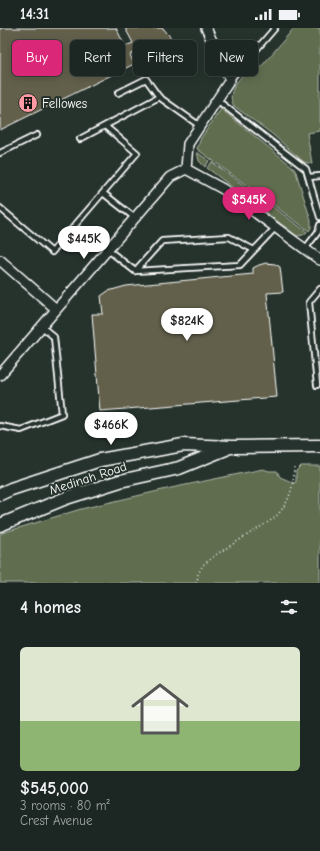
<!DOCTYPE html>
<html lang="en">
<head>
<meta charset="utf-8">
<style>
	:root { --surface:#1c2622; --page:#252e2a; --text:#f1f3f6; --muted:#a0a5a5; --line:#3a4340; --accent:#db2777 }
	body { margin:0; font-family:"Comic Neue",sans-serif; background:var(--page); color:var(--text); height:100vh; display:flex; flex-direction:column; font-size:15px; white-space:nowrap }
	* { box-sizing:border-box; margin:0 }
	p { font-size:13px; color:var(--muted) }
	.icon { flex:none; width:22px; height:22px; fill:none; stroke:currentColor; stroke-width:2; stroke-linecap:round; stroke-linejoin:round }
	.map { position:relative; height:555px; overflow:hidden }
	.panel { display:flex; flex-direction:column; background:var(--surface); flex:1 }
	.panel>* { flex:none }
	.banner { position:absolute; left:12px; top:12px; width:296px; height:36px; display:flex; gap:8px }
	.price { position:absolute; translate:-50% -34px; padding:0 9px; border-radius:14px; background:#fff; color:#222; font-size:13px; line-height:26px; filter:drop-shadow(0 1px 2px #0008) }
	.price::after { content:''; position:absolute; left:50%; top:24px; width:12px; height:9px; margin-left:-6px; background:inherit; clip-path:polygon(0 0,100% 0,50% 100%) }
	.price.current { background:var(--accent); color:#fff }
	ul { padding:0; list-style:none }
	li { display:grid; align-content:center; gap:8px; height:212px; padding:0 20px }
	li span { display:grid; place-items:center; height:124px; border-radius:6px; color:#555 }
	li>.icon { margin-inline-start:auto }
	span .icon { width:72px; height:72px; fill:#fffc; stroke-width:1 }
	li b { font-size:17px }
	h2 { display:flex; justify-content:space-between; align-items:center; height:48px; padding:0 20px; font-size:17px }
	.chip { padding:0 14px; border-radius:6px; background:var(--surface); box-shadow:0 2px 10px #0003,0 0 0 1px var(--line); font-size:14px; line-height:36px }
	.chip.current { background:var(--accent); color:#fff }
	.status { display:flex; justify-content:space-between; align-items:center; height:28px; padding:0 20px; background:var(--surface); direction:ltr }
	.status svg { height:11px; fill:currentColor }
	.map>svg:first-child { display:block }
</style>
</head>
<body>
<div class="status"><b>14:31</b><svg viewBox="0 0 49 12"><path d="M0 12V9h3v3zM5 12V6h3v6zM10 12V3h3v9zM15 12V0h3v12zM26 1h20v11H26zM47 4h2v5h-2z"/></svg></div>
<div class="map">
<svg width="320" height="555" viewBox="0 0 320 555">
	<rect width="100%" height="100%" fill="#26332d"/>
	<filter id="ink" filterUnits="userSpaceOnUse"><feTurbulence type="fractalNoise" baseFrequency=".025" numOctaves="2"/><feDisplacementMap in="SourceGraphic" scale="8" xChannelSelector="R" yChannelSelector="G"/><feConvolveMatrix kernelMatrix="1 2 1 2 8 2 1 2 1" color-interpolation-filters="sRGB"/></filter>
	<g filter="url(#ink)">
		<!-- green -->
		<path fill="#616d4f" stroke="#b0b6a7" d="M 294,0 L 320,0 L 320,103 L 307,105 L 312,136 L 304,134 L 272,106 L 234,78 C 225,64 240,50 249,40 L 255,46 Z
			M 221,81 L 293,139 L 296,144 L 311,193 L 311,200 L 309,203 L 197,121 L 201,110 Z
			M 197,124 L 209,133 L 205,139 L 199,133 Z
			M 212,134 L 307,204 L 303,207 L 297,208 L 293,205 L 207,140 Z
			M 301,438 L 320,438 L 320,555 L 0,555 L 0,506 L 2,505 L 81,481 L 171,460 L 263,441 L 269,443 L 277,443 L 280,449 L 294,455 L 296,454 L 296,443 Z"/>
		<!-- building -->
		<path fill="#62614c" stroke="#fff" d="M 0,0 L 116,0 L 125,18 L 133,15 L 125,0 L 163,0 L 181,22 L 153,47 L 134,25 L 130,27 L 134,36 L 0,102 Z
			M 266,235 L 275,236 L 280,239 L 283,264 L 267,265 L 277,369 L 100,383 L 92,286 L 103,286 L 101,268 L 108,263 L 126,258 L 253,246 L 253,240 L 259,237 Z"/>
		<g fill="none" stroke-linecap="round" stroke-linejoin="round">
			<defs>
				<path id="lane" d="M 230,52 L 275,0
					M 118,65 L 146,51 L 159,69
					M 217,72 L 306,141 L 320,189
					M 80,111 L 159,69 L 200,98
					M 0,125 L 37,107
					M 309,149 L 320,148
					M 103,165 L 135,190
					M 0,180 L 52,224 L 137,125 L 105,98
					M 107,221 L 135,243 L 240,237 L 276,199
					M 305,221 L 318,204 L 320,197
					M 135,243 L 162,213 L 229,209 L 254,222
					M 317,357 L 309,274 L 320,261
					M 0,398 L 21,402 L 62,386 L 54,309 L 41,298"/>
				<path id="street" d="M 186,141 L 223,161 L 320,232
					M 186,141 L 188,116 L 230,52 L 206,0
					M 0,232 L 56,281
					M 0,347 L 170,149 L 186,141"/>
				<path id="secondary" d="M 0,466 L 11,461 L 100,432 L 183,417 L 231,419 L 320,418
					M 0,497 L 66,470 L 120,453 L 179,440 L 226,421"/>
			</defs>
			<!-- lane casing -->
			<use href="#lane" stroke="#fff" stroke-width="8"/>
			<!-- street casing -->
			<use href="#street" stroke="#fff" stroke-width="12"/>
			<!-- secondary casing -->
			<use href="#secondary" stroke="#fff" stroke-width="15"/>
			<!-- path -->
			<path stroke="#fff" stroke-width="1.5" stroke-dasharray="1 3" stroke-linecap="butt" d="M 197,555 L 198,546 L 203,537 L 217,526 L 273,491 C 290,476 294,458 294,437"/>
			<!-- lane -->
			<use href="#lane" stroke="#26332d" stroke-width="4.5"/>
			<!-- street -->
			<use href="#street" stroke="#26332d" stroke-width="9"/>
			<!-- secondary -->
			<use href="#secondary" stroke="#26332d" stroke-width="12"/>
		</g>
	</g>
	<!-- icons -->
	<defs>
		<symbol id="building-disc" viewBox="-11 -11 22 22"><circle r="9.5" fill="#ff9aa2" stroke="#26332d"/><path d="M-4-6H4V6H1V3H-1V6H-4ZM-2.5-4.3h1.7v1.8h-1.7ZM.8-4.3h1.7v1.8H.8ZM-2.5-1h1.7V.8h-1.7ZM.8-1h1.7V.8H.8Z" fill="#111"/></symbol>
	</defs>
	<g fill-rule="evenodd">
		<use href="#building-disc" x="17" y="64" width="22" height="22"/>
	</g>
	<g text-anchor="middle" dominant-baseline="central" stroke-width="4" stroke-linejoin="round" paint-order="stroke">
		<!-- poi labels -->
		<g font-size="13" fill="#fff" stroke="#26332d" text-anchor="start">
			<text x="42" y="75">Fellowes</text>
		</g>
		<!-- street labels -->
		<g font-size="13" fill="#fff" stroke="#26332d">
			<text transform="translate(88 450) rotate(-18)">Medinah Road</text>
		</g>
	</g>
</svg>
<b class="price current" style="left:249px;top:193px">$545K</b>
<b class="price" style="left:84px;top:232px">$445K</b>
<b class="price" style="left:187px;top:314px">$824K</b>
<b class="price" style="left:111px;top:418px">$466K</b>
<div class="banner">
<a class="chip current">Buy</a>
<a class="chip">Rent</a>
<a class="chip">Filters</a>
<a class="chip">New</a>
</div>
</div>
<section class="panel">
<h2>4 homes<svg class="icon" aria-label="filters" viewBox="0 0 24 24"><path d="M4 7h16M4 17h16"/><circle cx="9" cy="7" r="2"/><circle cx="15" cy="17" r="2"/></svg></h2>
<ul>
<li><span style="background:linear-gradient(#dfe7d0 60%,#8fb573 0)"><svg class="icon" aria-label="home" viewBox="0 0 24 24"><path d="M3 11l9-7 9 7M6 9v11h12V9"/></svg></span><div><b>$545,000</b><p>3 rooms · 80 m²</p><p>Crest Avenue</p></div></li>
</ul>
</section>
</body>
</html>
